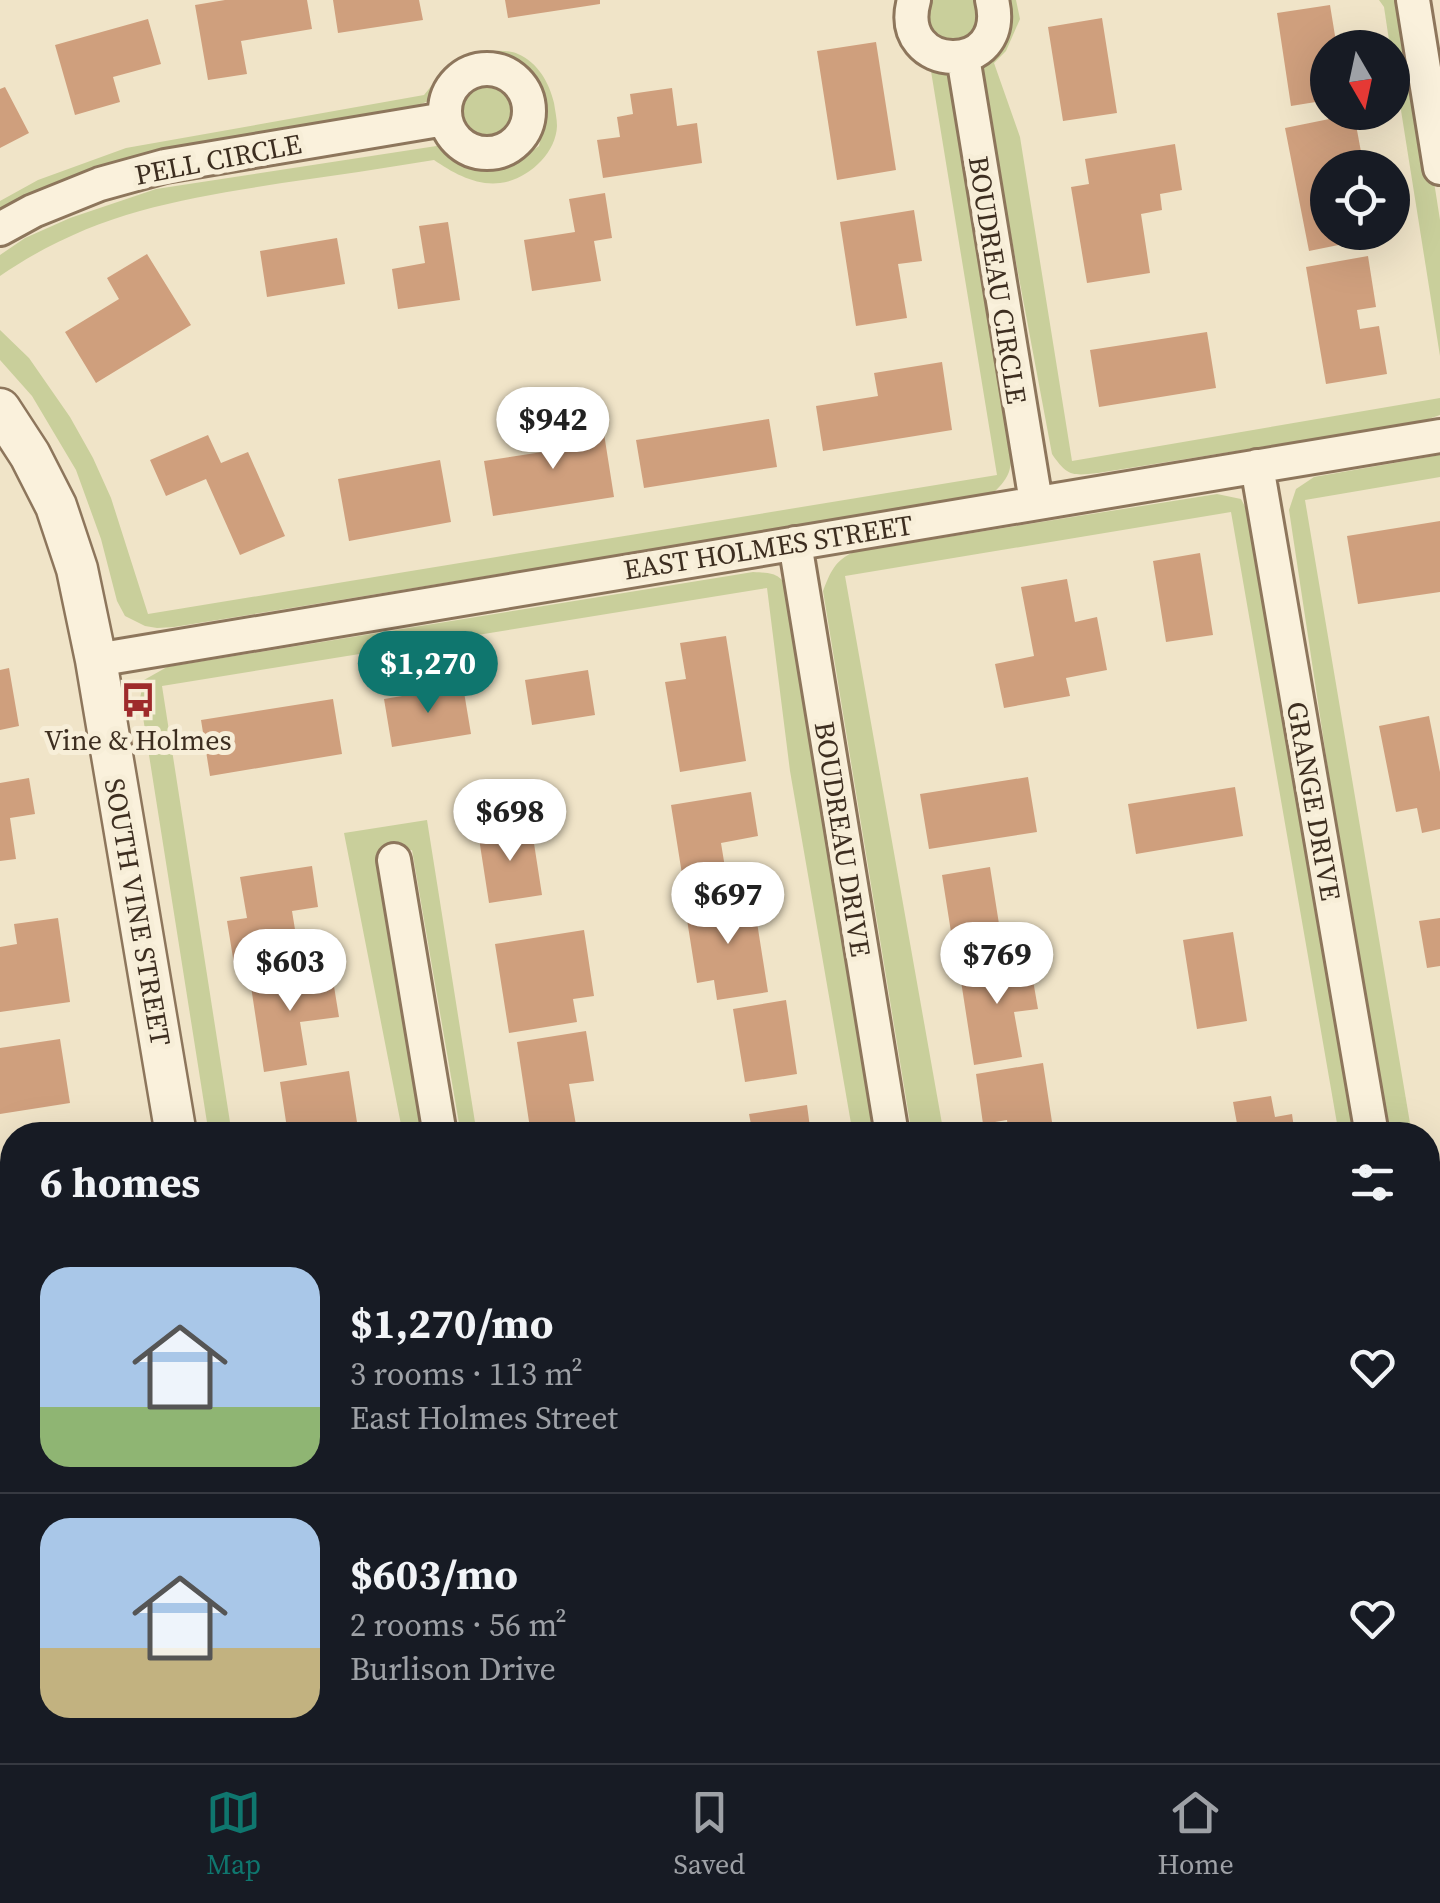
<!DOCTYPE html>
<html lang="en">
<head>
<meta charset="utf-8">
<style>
	:root { --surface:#171b24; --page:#242831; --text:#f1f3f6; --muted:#9ea1a6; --line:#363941; --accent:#0f766e }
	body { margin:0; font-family:"Source Serif 4",serif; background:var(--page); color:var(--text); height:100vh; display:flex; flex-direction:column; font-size:38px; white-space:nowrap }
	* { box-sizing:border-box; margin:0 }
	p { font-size:32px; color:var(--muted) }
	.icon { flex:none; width:55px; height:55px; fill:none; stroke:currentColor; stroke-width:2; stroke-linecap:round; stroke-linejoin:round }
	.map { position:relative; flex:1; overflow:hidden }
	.drawer { position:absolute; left:0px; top:1122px; width:1440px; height:642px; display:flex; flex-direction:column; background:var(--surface); border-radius:40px 40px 0 0; box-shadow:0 10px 40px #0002 }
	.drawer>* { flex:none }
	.needle { width:65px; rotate:171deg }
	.tools { position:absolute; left:1310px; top:30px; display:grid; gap:20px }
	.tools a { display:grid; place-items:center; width:100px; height:100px; border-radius:50%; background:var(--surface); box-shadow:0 10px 40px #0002; font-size:50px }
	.price { position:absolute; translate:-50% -85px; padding:0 22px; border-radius:35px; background:#fff; color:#222; font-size:32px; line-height:65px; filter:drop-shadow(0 2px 5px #0008) }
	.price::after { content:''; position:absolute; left:50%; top:60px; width:30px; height:22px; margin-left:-15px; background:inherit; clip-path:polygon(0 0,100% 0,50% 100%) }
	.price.current { background:var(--accent); color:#fff }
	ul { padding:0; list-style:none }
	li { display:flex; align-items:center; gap:30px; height:250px; padding:0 40px }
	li+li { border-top:2px solid var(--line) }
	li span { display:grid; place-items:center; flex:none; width:280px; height:200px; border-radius:30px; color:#555 }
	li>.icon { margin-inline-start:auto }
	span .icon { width:120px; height:120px; fill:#fffc; stroke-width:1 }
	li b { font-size:42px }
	h2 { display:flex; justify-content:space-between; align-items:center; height:120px; padding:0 40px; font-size:42px }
	.tab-bar { display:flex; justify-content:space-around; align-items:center; height:140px; border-top:2px solid var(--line); background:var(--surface); font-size:28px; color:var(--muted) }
	.tab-bar a { display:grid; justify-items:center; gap:5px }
	.tab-bar .current { color:var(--accent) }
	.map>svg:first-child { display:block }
</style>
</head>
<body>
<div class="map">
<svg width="1440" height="1763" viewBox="0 0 1440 1763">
	<rect width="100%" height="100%" fill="#f0e4c8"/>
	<!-- green -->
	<path fill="#c9cf9b" d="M 899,0 L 944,65 L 952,85 L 1011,441 C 1012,467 1012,476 992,494 L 174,627 L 157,628 L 145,626 L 125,616 L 117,601 L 101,539 L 76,470 L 32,396 L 0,360 L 0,330 L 29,358 L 70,417 L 93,458 L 111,498 L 148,614 L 997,475 L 930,65 C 916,47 891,25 899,0 Z
		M 930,0 L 986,0 L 978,37 L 949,44 C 927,29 928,26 930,0 Z
		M 1006,0 L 1016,0 L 1020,19 L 1006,51 L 994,63 L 1020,137 L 1072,461 L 1440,398 L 1440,415 L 1423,421 L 1098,473 C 1072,476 1067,476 1052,454 L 980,70 C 995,50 1016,26 1006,0 Z
		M 1379,0 L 1400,0 L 1408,16 L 1440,220 L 1440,356 L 1393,60 L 1392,48 L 1390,47 L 1384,7 Z
		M 471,52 C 485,52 506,48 518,54 C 538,63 549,82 554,103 C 555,110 557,119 557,126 C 556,154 527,180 500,183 C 476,186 453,173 434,160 C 384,168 333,176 282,183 C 175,200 92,213 0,276 L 0,255 L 25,238 L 70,218 L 156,189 L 443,145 C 485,172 497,174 539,146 L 544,124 L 535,83 L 521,66 L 501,59 L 478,61 L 453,71 L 431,100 L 416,106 L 201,142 L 116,162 L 54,183 L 0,210 L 0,201 L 38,180 L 126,148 L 424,95 L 441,74 Z
		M462 112a31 31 0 1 1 62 0a31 31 0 1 1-62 0Z
		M 1440,455 L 1440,477 L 1305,500 L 1412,1135 L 1387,1135 L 1342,862 L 1289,510 L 1296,489 L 1314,477 Z
		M 1217,494 L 1241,499 L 1257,529 L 1362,1135 L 1339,1135 L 1231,512 L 845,576 L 944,1135 L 912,1135 L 823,591 C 830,573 835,560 854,552 Z
		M 753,572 C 777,573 780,574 792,595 L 885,1135 L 853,1135 L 790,771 L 767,588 L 162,686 L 232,1135 L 209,1135 L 140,698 L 144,680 L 167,667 Z
		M 427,820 L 477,1135 L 461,1135 L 412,850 L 382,855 L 429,1135 L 403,1135 L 344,833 Z
		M 1428,1229 L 1440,1303 L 1440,1453 L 1428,1377 Z
		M 555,1753 L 556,1752 L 668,1753 L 625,1763 L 528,1763 Z"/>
	<!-- building -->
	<path fill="#cf9f7d" d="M 225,0 L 307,0 L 312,29 L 241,41 L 247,74 L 208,80 L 195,5 Z
		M 333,0 L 419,0 L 423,20 L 338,33 Z
		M 505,0 L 600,0 L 600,4 L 508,18 Z
		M 1330,5 L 1337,48 L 1328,48 L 1328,100 L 1291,106 L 1277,13 Z
		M 1102,18 L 1117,113 L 1063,121 L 1048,27 Z
		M 148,19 L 161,64 L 113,77 L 120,102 L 75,115 L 55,45 Z
		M 876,42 L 896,170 L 837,180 L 817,51 Z
		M 5,87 L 29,133 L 0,148 L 0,89 Z
		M 672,88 L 677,126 L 697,123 L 702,163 L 603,178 L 597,140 L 620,137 L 617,117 L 633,114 L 630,94 Z
		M 1354,114 L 1364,168 L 1328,168 L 1328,232 L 1377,232 L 1378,237 L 1309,251 L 1285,128 Z
		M 1175,144 L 1182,190 L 1160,194 L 1162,210 L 1141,214 L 1150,273 L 1087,283 L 1071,187 L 1089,184 L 1085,159 Z
		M 605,193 L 612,238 L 594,241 L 601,281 L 532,291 L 524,240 L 575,232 L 569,199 Z
		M 914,210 L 922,261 L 898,264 L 907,318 L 856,326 L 840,222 Z
		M 448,222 L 460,300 L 398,309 L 392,269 L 425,263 L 419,226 Z
		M 337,238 L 345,284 L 267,297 L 260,251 Z
		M 147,254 L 191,325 L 96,383 L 65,332 L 119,299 L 107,278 Z
		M 1368,256 L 1376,307 L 1357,310 L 1360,329 L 1379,326 L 1387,374 L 1326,384 L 1306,267 Z
		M 1207,332 L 1216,388 L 1099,407 L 1090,350 Z
		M 942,362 L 952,430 L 823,451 L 816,406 L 878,396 L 874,373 Z
		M 769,419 L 777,467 L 644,488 L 636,440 Z
		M 602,421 L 614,497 L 493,516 L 484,461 L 549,451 L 545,430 Z
		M 208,435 L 221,463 L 248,452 L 285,536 L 240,555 L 206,479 L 166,496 L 150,460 Z
		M 440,460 L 451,522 L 349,541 L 338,479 Z
		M 1440,521 L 1440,592 L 1358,604 L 1347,536 Z
		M 1200,553 L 1213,635 L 1166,642 L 1153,561 Z
		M 1067,579 L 1075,622 L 1097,617 L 1107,670 L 1066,678 L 1070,696 L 1004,708 L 995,664 L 1034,656 L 1021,587 Z
		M 726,636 L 746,761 L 680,772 L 665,682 L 686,679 L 680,643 Z
		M 9,668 L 19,726 L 0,730 L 0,670 Z
		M 588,670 L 595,715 L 532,725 L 525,680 Z
		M 463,686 L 471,734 L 392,747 L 384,699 Z
		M 333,699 L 342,754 L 210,776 L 201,720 Z
		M 1429,716 L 1440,772 L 1440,829 L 1422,833 L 1417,808 L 1396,812 L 1379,726 Z
		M 1028,777 L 1037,832 L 929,849 L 920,794 Z
		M 29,778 L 35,814 L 10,818 L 16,859 L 0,861 L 0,783 Z
		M 1235,787 L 1243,836 L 1136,854 L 1128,804 Z
		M 751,792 L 758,836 L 721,843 L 728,886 L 685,893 L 671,805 Z
		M 531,824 L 542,895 L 489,903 L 478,832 Z
		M 312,866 L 318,907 L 292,911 L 299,954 L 234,964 L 227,921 L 247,918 L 240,877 Z
		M 990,867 L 1002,943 L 954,951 L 942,875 Z
		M 753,897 L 768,992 L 717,1000 L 714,980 L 697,983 L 685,907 Z
		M 58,918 L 70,1002 L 0,1012 L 0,947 L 17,944 L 14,924 Z
		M 1440,918 L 1440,966 L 1427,968 L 1419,921 Z
		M 584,930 L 594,996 L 573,999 L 577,1022 L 509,1033 L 495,944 Z
		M 1233,932 L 1247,1021 L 1197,1029 L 1183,940 Z
		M 1029,957 L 1038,1009 L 1014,1012 L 1022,1057 L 974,1065 L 959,968 Z
		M 331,968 L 339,1017 L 300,1022 L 307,1065 L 264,1072 L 250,980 Z
		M 786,1000 L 797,1074 L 745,1082 L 733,1009 Z
		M 586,1031 L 594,1081 L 569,1084 L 577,1131 L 551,1135 L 531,1135 L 517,1042 Z
		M 60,1039 L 70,1103 L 0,1114 L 0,1048 Z
		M 1043,1063 L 1054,1135 L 1009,1135 L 1007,1120 L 983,1124 L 976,1074 Z
		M 349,1071 L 359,1135 L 288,1135 L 280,1082 Z
		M 1271,1096 L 1275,1117 L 1292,1114 L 1295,1135 L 1215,1135 L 1215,1133 L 1238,1129 L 1233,1102 Z
		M 807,1105 L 811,1135 L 753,1135 L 749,1114 Z
		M 12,1232 L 12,1300 L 0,1302 L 0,1234 Z
		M 1440,1668 L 1440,1739 L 1428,1741 L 1428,1670 Z
		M 951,1752 L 1036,1752 L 1037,1763 L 953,1763 Z
		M 1095,1752 L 1136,1752 L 1137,1763 L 1097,1763 Z"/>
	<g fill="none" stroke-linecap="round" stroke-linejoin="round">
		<defs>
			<path id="service" d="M 0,1424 L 12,1419"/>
			<path id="minor" d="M 914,0 C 893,74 1011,78 992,0
				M 1413,0 L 1440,168
				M 963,57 L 1036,502
				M445 111a42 42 0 1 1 84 0a42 42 0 1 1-84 0Z
				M 0,229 L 33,211 L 100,184 L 165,166 L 445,119
				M 1257,466 L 1372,1135
				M 795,543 L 892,1135
				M 96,660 L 1440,436
				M 394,860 L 440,1135
				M 1428,1459 L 1440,1532
				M 1428,1575 L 1440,1573
				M 764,1752 L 766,1763
				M 1209,1752 L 1211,1763
				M 480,1763 L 505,1752"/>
			<path id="tertiary" d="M 0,409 L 30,455 L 56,506 L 77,569 L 96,660 L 176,1135
				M 281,1752 L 283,1763"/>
		</defs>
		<!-- service casing -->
		<use href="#service" stroke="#8d765c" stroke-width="20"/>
		<!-- minor casing -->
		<use href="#minor" stroke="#8d765c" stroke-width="38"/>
		<!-- tertiary casing -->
		<use href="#tertiary" stroke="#8d765c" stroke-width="45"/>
		<!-- service -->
		<use href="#service" stroke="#faf1dc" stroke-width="15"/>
		<!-- minor -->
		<use href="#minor" stroke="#faf1dc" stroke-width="32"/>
		<!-- tertiary -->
		<use href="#tertiary" stroke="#faf1dc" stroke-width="40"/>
	</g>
	<!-- icons -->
	<defs>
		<symbol id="bus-bare" viewBox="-9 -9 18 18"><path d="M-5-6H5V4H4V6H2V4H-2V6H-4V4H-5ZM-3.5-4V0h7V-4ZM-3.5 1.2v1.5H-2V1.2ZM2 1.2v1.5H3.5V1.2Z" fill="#9e2a2b" stroke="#f7eed8" stroke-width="2.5" paint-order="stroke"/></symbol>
	</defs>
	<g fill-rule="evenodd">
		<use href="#bus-bare" x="113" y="675" width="50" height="50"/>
	</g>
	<g text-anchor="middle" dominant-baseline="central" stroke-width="10" stroke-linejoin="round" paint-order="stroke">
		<!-- street labels -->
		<g font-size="28" fill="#3d2e20" stroke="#f7eed8">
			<text transform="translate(218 159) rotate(-11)">PELL CIRCLE</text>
			<text transform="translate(998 280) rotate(81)">BOUDREAU CIRCLE</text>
			<text transform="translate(768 547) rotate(-9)">EAST HOLMES STREET</text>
			<text transform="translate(1314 801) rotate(80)">GRANGE DRIVE</text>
			<text transform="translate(843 839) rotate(81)">BOUDREAU DRIVE</text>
			<text transform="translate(138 912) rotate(80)">SOUTH VINE STREET</text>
		</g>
		<!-- poi labels -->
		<g font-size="28" fill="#3d2e20" stroke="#f7eed8">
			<text x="138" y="740">Vine &amp; Holmes</text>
		</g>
	</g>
</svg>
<div class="tools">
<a><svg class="needle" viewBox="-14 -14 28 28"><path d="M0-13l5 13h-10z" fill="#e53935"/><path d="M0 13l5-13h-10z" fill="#9ea1a6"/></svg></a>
<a><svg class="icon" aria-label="locate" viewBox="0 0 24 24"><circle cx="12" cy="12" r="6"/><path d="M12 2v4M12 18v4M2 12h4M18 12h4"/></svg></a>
</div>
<b class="price" style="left:553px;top:472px">$942</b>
<b class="price current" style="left:428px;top:716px">$1,270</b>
<b class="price" style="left:510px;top:864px">$698</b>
<b class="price" style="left:728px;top:947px">$697</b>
<b class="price" style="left:997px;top:1007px">$769</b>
<b class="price" style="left:290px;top:1014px">$603</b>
<section class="drawer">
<h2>6 homes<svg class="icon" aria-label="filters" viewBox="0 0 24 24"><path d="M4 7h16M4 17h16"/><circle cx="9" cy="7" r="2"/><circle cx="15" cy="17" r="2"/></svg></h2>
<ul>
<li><span style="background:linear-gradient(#a9c7e8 70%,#8fb573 0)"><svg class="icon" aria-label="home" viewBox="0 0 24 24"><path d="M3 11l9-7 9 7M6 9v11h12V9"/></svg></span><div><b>$1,270/mo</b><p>3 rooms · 113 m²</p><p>East Holmes Street</p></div><svg class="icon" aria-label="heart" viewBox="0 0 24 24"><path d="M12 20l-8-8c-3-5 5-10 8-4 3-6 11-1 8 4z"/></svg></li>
<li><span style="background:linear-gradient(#a9c7e8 65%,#c2b280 0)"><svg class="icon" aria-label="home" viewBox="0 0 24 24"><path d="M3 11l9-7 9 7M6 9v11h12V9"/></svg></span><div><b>$603/mo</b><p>2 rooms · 56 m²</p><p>Burlison Drive</p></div><svg class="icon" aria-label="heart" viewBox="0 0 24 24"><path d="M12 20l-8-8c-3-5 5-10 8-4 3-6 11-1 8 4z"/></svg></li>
</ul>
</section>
</div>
<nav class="tab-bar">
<a class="current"><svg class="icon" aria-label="map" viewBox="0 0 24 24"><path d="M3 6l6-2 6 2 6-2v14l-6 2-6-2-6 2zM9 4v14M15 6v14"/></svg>Map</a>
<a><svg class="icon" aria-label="saved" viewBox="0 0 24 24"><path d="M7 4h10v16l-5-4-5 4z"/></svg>Saved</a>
<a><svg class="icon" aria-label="home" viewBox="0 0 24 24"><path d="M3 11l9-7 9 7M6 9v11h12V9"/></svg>Home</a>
</nav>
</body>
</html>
